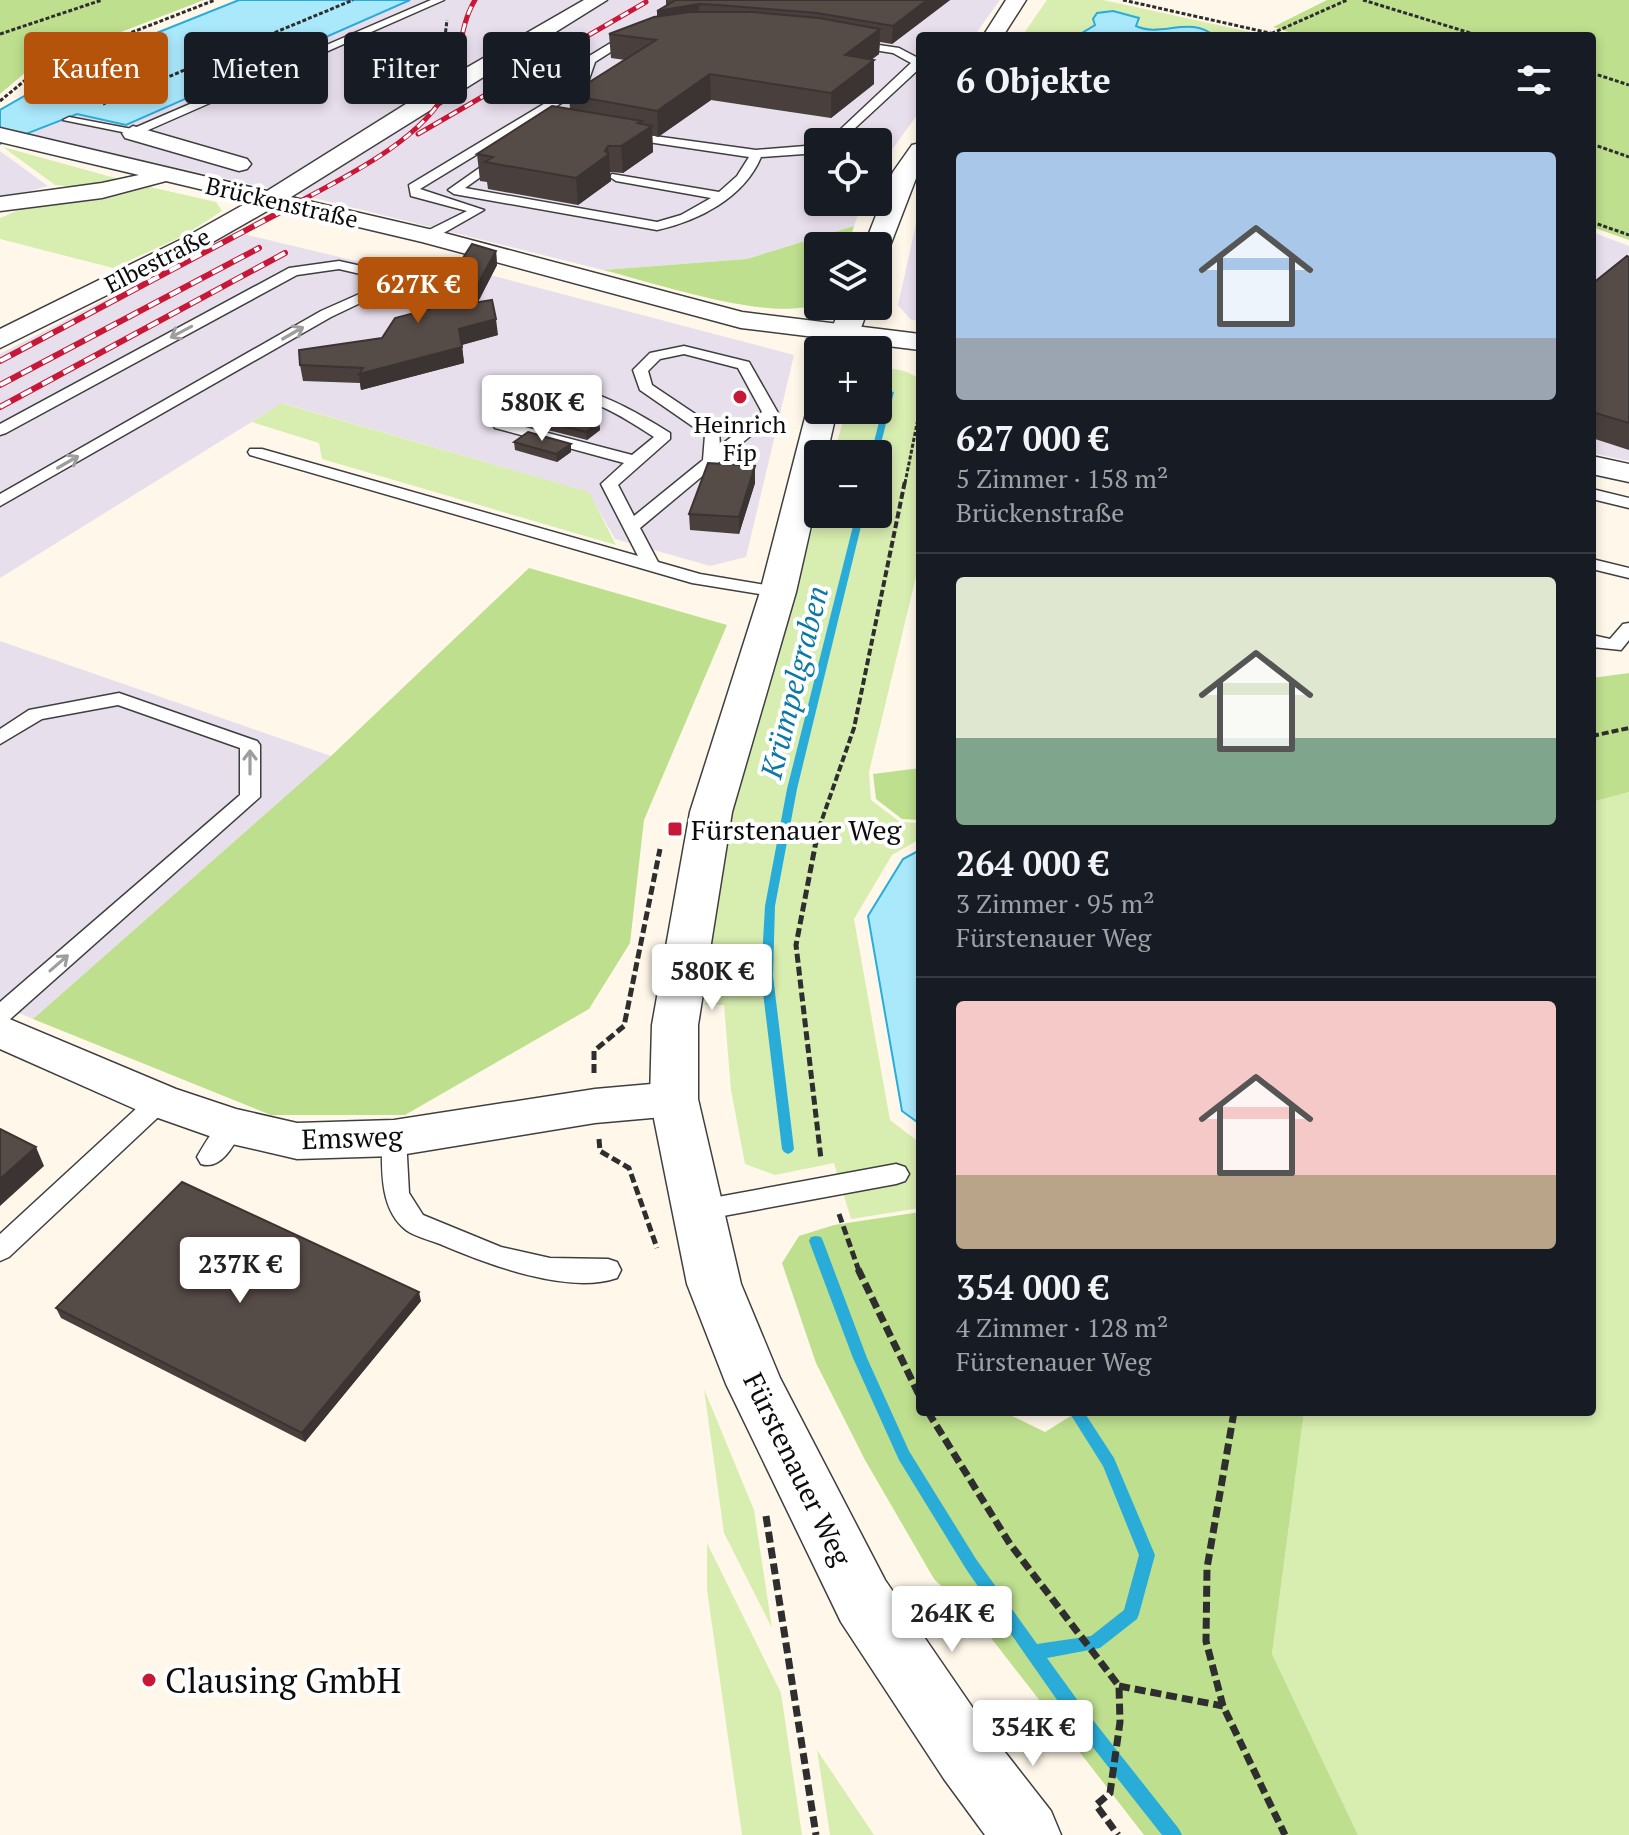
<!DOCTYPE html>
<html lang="de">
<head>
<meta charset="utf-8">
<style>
	:root { --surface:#171b24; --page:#20242c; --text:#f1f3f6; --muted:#9ea1a6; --line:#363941; --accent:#b45309 }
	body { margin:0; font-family:"PT Serif",serif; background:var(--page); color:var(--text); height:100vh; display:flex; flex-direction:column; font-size:30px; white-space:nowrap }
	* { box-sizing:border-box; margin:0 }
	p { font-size:26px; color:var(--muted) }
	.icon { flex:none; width:44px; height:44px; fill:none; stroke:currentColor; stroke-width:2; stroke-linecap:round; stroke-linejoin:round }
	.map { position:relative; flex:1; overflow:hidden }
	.side { position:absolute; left:916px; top:32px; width:680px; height:1384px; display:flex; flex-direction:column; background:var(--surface); border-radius:8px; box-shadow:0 4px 12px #0003 }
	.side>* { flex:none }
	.hud { position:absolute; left:24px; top:32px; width:760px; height:72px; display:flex; gap:16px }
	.controls { position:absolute; left:804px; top:128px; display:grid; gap:16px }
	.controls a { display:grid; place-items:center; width:88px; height:88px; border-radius:8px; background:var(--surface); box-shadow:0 4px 12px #0003; font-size:40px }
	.price { position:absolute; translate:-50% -68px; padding:0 18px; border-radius:8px; background:#fff; color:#222; font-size:26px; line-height:52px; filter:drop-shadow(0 2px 4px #0008) }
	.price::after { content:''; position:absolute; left:50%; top:48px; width:24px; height:18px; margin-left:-12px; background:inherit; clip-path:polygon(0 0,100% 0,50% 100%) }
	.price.current { background:var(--accent); color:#fff }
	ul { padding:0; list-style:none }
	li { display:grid; align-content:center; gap:16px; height:424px; padding:0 40px }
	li+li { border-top:2px solid var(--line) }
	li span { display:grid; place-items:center; height:248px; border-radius:8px; color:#555 }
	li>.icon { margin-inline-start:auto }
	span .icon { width:144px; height:144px; fill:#fffc; stroke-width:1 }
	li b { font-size:34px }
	h2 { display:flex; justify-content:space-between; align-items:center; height:96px; padding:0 40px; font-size:34px }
	.pill { padding:0 28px; border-radius:8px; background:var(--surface); box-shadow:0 4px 12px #0003; font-size:28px; line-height:72px }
	.pill.current { background:var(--accent); color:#fff }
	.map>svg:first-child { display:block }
</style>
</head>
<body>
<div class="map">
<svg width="1629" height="1835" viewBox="0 0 1629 1835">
	<rect width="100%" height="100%" fill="#fff8ea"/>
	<!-- industrial -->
	<path fill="#e8dfec" d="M 410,0 L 1000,0 L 974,36 L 920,36 L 920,111 L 878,169 L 878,142 L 818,142 L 818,202 L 862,202 L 854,226 L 747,259 L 603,270 L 322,200 L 25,134 L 77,114 L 126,125 Z
		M 0,151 L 48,186 L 0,199 Z
		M 920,206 L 920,322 L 910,319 L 898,305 Z
		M 235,232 L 469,288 L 490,275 L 794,355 L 746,557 L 710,566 L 615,539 L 588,492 L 282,403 L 0,578 L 0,354 Z
		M 1592,232 L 1629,246 L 1629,461 L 1592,453 Z
		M 0,641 L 331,756 L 33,1019 L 0,1005 Z"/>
	<!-- green -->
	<path fill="#d8edb0" d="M 1047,0 L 1103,0 L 1260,34 L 1022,36 Z
		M 3,147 L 126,181 L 89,188 L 55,185 Z
		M 150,187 L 216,202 L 222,211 L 183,236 L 113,268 L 0,239 L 0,218 L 35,203 L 54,199 L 101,200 Z
		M 878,368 C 895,369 907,369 920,380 L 920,560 L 869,772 L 871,800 L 900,822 L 920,823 L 920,839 L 892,855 L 854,919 L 890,1120 L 920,1143 L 920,1208 L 851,1219 L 834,1163 L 775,1175 L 745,1164 L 731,1090 L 724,1005 L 705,1005 L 709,947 L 731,815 L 818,510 L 818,514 L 878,514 L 878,454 L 834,454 L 846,410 L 878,410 Z
		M 281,403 L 589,492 L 616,545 L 322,459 L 319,443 L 252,422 Z
		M 1629,792 L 1629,1835 L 1358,1835 L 1272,1654 L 1304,1412 L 1592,1412 L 1592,802 Z
		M 704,1389 L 754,1510 L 772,1628 L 724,1533 Z
		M 707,1543 L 781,1693 L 802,1835 L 742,1835 L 707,1590 Z
		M 817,1750 L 874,1835 L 830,1835 Z"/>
	<!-- forest -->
	<path fill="#bedf8e" d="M 0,0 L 204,0 L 33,66 L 0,94 Z
		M 1327,0 L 1629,0 L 1629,240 L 1592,227 L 1592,36 L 1302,36 L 1273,27 Z
		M 854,226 L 848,246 L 818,246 L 818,303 C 774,324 652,282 603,270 L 747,259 Z
		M 529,568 L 727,625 L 644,820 L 630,943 L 589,1009 L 405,1115 L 271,1115 L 33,1019 L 331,756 Z
		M 1629,673 L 1629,792 L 1592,802 L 1592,678 Z
		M 920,768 L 920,820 L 902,819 L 876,799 L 873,774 Z
		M 920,1212 L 920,1412 L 1004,1412 L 1045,1432 L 1077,1412 L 1304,1412 L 1272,1654 L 1358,1835 L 1144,1835 L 981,1625 L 934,1579 L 865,1460 L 816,1363 L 782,1263 L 799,1236 L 834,1225 Z"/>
	<!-- water -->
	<path fill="#aae8fc" stroke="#2aacd9" stroke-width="2" d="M 239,0 L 410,0 L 126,125 L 77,114 L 0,144 L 0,110 L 84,62 Z
		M 1113,11 L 1139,18 L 1136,26 C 1160,38 1191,15 1214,36 L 1077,36 L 1095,25 L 1093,19 L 1097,13 Z
		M 920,850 L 920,1124 L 902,1111 L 868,916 L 903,859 Z"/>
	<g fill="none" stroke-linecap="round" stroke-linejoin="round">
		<!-- stream -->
		<path fill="#2aacd9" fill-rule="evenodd" d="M 887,390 L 894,392 L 878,455 L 878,454 L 871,454 Z
			M 856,514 L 864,514 L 797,789 L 775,906 L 773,976 L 794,1149 L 792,1152 L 788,1154 L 784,1152 L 782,1149 L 761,976 L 765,906 L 787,789 Z
			M 816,1236 L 821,1237 L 823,1241 L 867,1358 L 909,1451 L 976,1559 L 1037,1644 L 1091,1636 L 1124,1610 L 1139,1555 L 1103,1466 L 1069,1412 L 1084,1412 L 1114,1458 L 1155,1555 L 1139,1614 L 1137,1619 L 1100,1648 L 1047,1658 L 1081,1705 L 1179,1829 L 1182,1835 L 1162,1835 L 1069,1717 L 1027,1657 L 966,1569 L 899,1460 L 853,1358 L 809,1241 L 811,1237 Z"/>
		<defs>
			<path id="service" d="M 431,0 L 444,0 L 137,135 L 63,120 L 69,117 L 132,129 Z
				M 636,36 L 641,39 L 640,41 L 617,48 L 595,62 L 586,88 L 420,189 L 484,210 L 433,239 L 423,239 L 423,233 L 467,211 L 411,196 L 409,185 L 577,84 L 586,58 L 609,44 Z
				M 852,41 L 899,48 L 920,59 L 920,68 L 840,142 L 827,142 L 911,63 L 893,53 L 848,46 L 847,44 Z
				M 625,132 L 756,150 L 818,145 L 818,153 L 761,157 C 744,198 698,221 657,230 L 454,194 L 448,190 L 502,152 L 508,156 L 506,159 L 465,188 L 657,222 L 681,215 L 711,198 L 616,181 L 610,177 L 612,174 L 719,192 L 737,176 L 749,157 L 621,138 L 619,136 Z
				M 339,261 L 393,273 L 398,285 L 331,317 L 0,506 L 0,494 L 321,311 L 384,283 L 382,279 L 339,269 L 297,275 L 6,433 L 0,435 L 0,424 L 289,268 Z
				M 684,346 L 749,362 L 778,413 L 640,528 L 658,562 L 700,574 L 784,588 L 787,592 L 784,596 L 778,597 L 692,583 L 250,455 L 248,452 L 250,449 L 262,449 L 638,556 L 601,484 L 624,463 L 495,428 L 486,414 C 540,355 615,399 670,433 L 670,439 L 618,485 L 634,516 L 703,460 L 705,435 L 640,390 L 633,370 L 650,353 ZM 684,354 L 738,368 L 762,412 L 720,446 L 719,430 L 652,385 L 648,371 L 660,359 ZM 542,393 C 585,393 619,414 654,437 L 632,455 L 506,422 L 502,415 L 527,398 Z
				M 1592,489 L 1629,498 L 1629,508 L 1592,499 Z
				M 1592,559 L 1629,568 L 1629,578 L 1592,569 Z
				M 1629,623 L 1629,640 L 1621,650 L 1592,647 L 1592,635 L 1610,639 L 1623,624 Z
				M 119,693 L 257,741 L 260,745 L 260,797 L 8,1021 L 0,1023 L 0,1002 L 240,795 L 240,748 L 118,705 L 42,719 L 0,744 L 0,729 L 29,710 Z
				M 160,1092 L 169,1095 L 172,1101 L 169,1107 L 9,1257 L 0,1261 L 0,1234 L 151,1095 Z
				M 232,1117 L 241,1119 L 244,1126 C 235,1143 222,1171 201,1164 L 197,1157 C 205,1143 217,1121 232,1117 Z
				M 394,1129 L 403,1131 L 406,1138 L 409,1193 L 423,1215 L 501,1247 L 550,1258 L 608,1259 L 617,1262 L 621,1270 L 617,1278 C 567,1295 487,1264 440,1244 C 429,1240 414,1236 406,1230 C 379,1209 382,1168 382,1138 L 385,1131 Z
				M 896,1164 L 905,1167 L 909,1174 L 905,1181 L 896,1184 L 696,1221 L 687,1218 L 683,1211 L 687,1204 L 696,1201 Z"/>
			<path id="minor" d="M 584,0 L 607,0 L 291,197 L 437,231 L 742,312 L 920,334 L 920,350 L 741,328 L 422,242 L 274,207 L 204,247 L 0,348 L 0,329 L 186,237 L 250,201 L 166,181 L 102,198 L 0,211 L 0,197 L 102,183 L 139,175 L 0,142 L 0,128 L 267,191 L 433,87 Z
				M 133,126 L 247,159 L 251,164 L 247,169 L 239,171 L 125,138 L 122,133 Z
				M 1592,456 L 1629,464 L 1629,482 L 1592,474 Z
				M 0,1015 L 176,1089 L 236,1109 L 297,1123 L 394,1120 L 595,1089 L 674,1082 L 690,1087 L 697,1099 L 690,1111 L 674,1116 L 595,1123 L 394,1156 L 297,1159 L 232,1144 L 144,1113 L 0,1049 Z"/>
			<path id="tertiary" d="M 1006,0 L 1026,0 L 1003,36 L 983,36 Z
				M 920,143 L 920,168 L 890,246 L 886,252 L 878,254 L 878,246 L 864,246 L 893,172 L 912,145 Z
				M 841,306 L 869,306 L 853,350 L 823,350 Z
				M 818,402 L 818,410 L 837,410 L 827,454 L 818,454 L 818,495 L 796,592 L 732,812 L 698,1025 L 698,1099 L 741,1284 L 780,1378 L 885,1580 L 990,1733 L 1051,1811 L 1061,1835 L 985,1835 L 944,1779 L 841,1622 L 726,1384 L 687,1284 L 650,1099 L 652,1025 L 690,812 L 760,592 L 807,410 L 811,403 Z"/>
		</defs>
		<!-- service casing -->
		<use href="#service" stroke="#3f3f3f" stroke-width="3"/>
		<!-- minor casing -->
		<use href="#minor" stroke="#3f3f3f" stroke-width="3"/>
		<!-- tertiary casing -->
		<use href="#tertiary" stroke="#3f3f3f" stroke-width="3"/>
		<!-- path-far3 -->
		<path stroke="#2e2e2e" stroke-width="3" stroke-dasharray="4 2" stroke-linecap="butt" d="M 1123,0 L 1283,36
			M 1363,0 L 1480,36
			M 0,34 L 102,0
			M 1266,36 L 1347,0
			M 442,62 L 447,20
			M 1592,73 L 1629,85
			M 0,101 L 40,68 L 215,0
			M 103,104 L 353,0
			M 1592,144 L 1629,157
			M 1592,222 L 1629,235
			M 881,295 L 889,270
			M 808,361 L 808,387
			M 905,483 L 920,409"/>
		<!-- path-far2 -->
		<path stroke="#2e2e2e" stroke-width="4" stroke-dasharray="7 3" stroke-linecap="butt" d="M 1592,736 L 1629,728
			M 819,828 L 854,728 L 905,481"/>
		<!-- path-far1 -->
		<path stroke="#2e2e2e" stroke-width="5" stroke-dasharray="9 4" stroke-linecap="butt" d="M 819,826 L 796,945 L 821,1159
			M 594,1073 L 594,1051 L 624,1026 L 660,849
			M 599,1139 L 600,1151 L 629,1168 L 657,1248
			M 839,1214 L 859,1271"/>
		<!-- path -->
		<path stroke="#2e2e2e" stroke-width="7" stroke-dasharray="11 5" stroke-linecap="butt" d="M 858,1269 L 920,1397
			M 928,1412 L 1010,1544 L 1119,1686 L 1120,1722 L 1110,1793 L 1096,1805 L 1118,1835
			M 1234,1412 L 1207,1568 L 1206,1641 L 1223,1706 L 1285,1835
			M 766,1516 L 816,1835
			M 1119,1686 L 1223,1706"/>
		<!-- service -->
		<use href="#service" fill="#fff" fill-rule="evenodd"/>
		<!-- minor -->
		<use href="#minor" fill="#fff" fill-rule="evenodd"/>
		<!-- tertiary -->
		<use href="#tertiary" fill="#fff" fill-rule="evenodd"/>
		<defs>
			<path id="rail-far1" d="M 418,134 L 646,2
				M 280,212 C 332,183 421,144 448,88 C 462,60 458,28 475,0"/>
			<path id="rail" d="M 0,361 L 284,210
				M 0,385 L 259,248
				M 0,407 L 285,253"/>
		</defs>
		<!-- rail-far1 casing -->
		<use href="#rail-far1" stroke="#c71838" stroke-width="5"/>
		<!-- rail casing -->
		<use href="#rail" stroke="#c71838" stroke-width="6"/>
		<!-- rail-far1 -->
		<use href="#rail-far1" stroke="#fff" stroke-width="3" stroke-dasharray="9" stroke-linecap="butt"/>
		<!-- rail -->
		<use href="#rail" stroke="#fff" stroke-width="4" stroke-dasharray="12" stroke-linecap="butt"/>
	</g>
	<!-- wall -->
	<path fill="#49403d" d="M 666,0 L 950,0 L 892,44 L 880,42 L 879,54 L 872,59 L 874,84 L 831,118 L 711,100 L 658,137 L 652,135 L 653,152 L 623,173 L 610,172 L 611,181 L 578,205 L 488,189 L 487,182 L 480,181 L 477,154 L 570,109 L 569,95 L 625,60 L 611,58 L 609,34 L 657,16 L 657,11 L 666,6 Z
		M 496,251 L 497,265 L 478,302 L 498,335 L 462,345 L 464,363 L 361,390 L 360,383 L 303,381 L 300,365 L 382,338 L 430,309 Z
		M 1629,257 L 1629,450 L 1592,438 L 1592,284 Z
		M 544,421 L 599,422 L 600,430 L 587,440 L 544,429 Z
		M 514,442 L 571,444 L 571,452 L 557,462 L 515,450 Z
		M 755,466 L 755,483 L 739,534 L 690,530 L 689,514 Z
		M 421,1301 L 305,1442 L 61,1318 L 56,1308 Z"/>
	<!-- shaded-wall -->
	<path fill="#3c3432" d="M 927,0 L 950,0 L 892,44 L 893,26 Z
		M 699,4 L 700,22 L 658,29 L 657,11 Z
		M 880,29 L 879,54 L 845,80 L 845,55 Z
		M 874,60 L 874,84 L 831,118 L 831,93 Z
		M 710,74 L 711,100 L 658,137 L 657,111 Z
		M 642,121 L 643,132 L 652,126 L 653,152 L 623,173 L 621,146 L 638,123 Z
		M 608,146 L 611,181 L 578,205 L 576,178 L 605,151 Z
		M 496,251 L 497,265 L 469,319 L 467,304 Z
		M 496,319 L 498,335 L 461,345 L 459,329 Z
		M 462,347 L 464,363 L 361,390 L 359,374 Z
		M 599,422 L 600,430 L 587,440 L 586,432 Z
		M 571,444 L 571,452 L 557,462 L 556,454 Z
		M 755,466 L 755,483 L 739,534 L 739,517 Z
		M 36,1147 L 44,1166 L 0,1206 L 0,1179 Z
		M 419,1292 L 421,1301 L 305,1442 L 302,1433 Z"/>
	<!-- building -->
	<path fill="#554b47" stroke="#3c3432" stroke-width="2" d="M 676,0 L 927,0 L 893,26 L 817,13 L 718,5 L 699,4 L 657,11 Z
		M 690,12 L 752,12 L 819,18 L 880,29 L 845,55 L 874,60 L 831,93 L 710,74 L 657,111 L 569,95 L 656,40 L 609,34 L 654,17 Z
		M 552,106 L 642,121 L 638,123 L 652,126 L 621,146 L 608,146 L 605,151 L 609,154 L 576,178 L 485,162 L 493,157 L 477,154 Z
		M 472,244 L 496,251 L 467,304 L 492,300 L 496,319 L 459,329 L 462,347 L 359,374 L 363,368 L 300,365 L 299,350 L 382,338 L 395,318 L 430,309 Z
		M 1627,256 L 1629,257 L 1629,423 L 1592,412 L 1592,284 Z
		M 558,411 L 599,422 L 586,432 L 544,421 Z
		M 528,432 L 571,444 L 556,454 L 514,442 Z
		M 708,463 L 755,466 L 739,517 L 689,514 Z
		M 0,1129 L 36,1147 L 0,1179 Z
		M 182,1182 L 419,1292 L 302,1433 L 56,1308 Z"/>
	<!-- one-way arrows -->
	<defs><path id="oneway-shaft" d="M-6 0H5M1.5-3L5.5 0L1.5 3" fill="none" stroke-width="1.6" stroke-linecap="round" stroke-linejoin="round" transform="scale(2)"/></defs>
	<g stroke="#9e9e9e">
		<use href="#oneway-shaft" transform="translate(181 332) rotate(152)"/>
		<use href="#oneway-shaft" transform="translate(293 333) rotate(-30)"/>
		<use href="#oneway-shaft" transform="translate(68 462) rotate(-30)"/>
		<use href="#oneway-shaft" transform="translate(250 762) rotate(-90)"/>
		<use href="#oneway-shaft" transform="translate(59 963) rotate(-41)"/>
	</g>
	<!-- markers -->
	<g fill="#c71838" stroke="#fff" stroke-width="3">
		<circle cx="740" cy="397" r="8"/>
		<rect x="667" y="821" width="16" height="16" rx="4"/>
		<circle cx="149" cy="1680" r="8"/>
	</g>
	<g text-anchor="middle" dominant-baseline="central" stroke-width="8" stroke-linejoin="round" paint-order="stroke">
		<!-- far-street labels -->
		<g font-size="24" fill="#0c0c0c" stroke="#fff">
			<text transform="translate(282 202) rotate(13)">Brückenstraße</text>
			<text transform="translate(157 260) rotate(-27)">Elbestraße</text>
		</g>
		<!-- far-poi labels -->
		<g font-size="24" fill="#0c0c0c" stroke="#fff">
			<text x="740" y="424">Heinrich<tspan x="740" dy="28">Fip</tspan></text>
		</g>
		<!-- poi labels -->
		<g font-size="28" fill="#0c0c0c" stroke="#fff" text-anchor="start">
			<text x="691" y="829">Fürstenauer Weg</text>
		</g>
		<!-- street labels -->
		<g font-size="28" fill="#0c0c0c" stroke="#fff">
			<text transform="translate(352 1137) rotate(-2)">Emsweg</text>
			<text transform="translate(798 1469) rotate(64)">Fürstenauer Weg</text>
		</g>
		<!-- water labels -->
		<g font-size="30" font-style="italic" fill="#0b79a8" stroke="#fff">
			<text transform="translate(794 682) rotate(-76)">Krümpelgraben</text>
		</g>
		<!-- near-poi labels -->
		<g font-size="34" fill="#0c0c0c" stroke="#fff" text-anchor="start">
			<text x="165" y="1680">Clausing GmbH</text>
		</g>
	</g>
</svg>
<div class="controls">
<a><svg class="icon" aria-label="locate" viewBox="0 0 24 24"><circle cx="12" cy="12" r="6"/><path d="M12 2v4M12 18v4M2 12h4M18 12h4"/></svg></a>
<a><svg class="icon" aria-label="layers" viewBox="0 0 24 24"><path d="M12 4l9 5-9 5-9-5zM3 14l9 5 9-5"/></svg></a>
<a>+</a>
<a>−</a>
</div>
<b class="price current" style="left:418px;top:325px">627K €</b>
<b class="price" style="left:542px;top:443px">580K €</b>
<b class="price" style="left:712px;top:1012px">580K €</b>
<b class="price" style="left:240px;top:1305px">237K €</b>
<b class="price" style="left:952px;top:1654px">264K €</b>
<b class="price" style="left:1033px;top:1768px">354K €</b>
<div class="hud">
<a class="pill current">Kaufen</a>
<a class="pill">Mieten</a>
<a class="pill">Filter</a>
<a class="pill">Neu</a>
</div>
<section class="side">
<h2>6 Objekte<svg class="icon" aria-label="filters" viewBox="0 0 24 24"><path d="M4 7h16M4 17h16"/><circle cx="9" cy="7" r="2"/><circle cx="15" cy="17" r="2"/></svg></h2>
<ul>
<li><span style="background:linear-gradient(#a9c7e8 75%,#9aa5b1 0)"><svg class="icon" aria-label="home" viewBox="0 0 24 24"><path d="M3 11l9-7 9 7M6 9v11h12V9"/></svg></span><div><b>627 000 €</b><p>5 Zimmer · 158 m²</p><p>Brückenstraße</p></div></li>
<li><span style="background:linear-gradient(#dfe7d0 65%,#7fa58c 0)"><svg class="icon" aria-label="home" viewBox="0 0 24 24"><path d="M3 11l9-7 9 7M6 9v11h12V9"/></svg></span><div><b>264 000 €</b><p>3 Zimmer · 95 m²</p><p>Fürstenauer Weg</p></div></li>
<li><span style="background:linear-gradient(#f6c9c9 70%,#b9a48a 0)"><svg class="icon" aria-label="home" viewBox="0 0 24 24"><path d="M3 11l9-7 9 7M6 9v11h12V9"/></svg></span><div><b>354 000 €</b><p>4 Zimmer · 128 m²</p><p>Fürstenauer Weg</p></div></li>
</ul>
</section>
</div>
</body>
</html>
